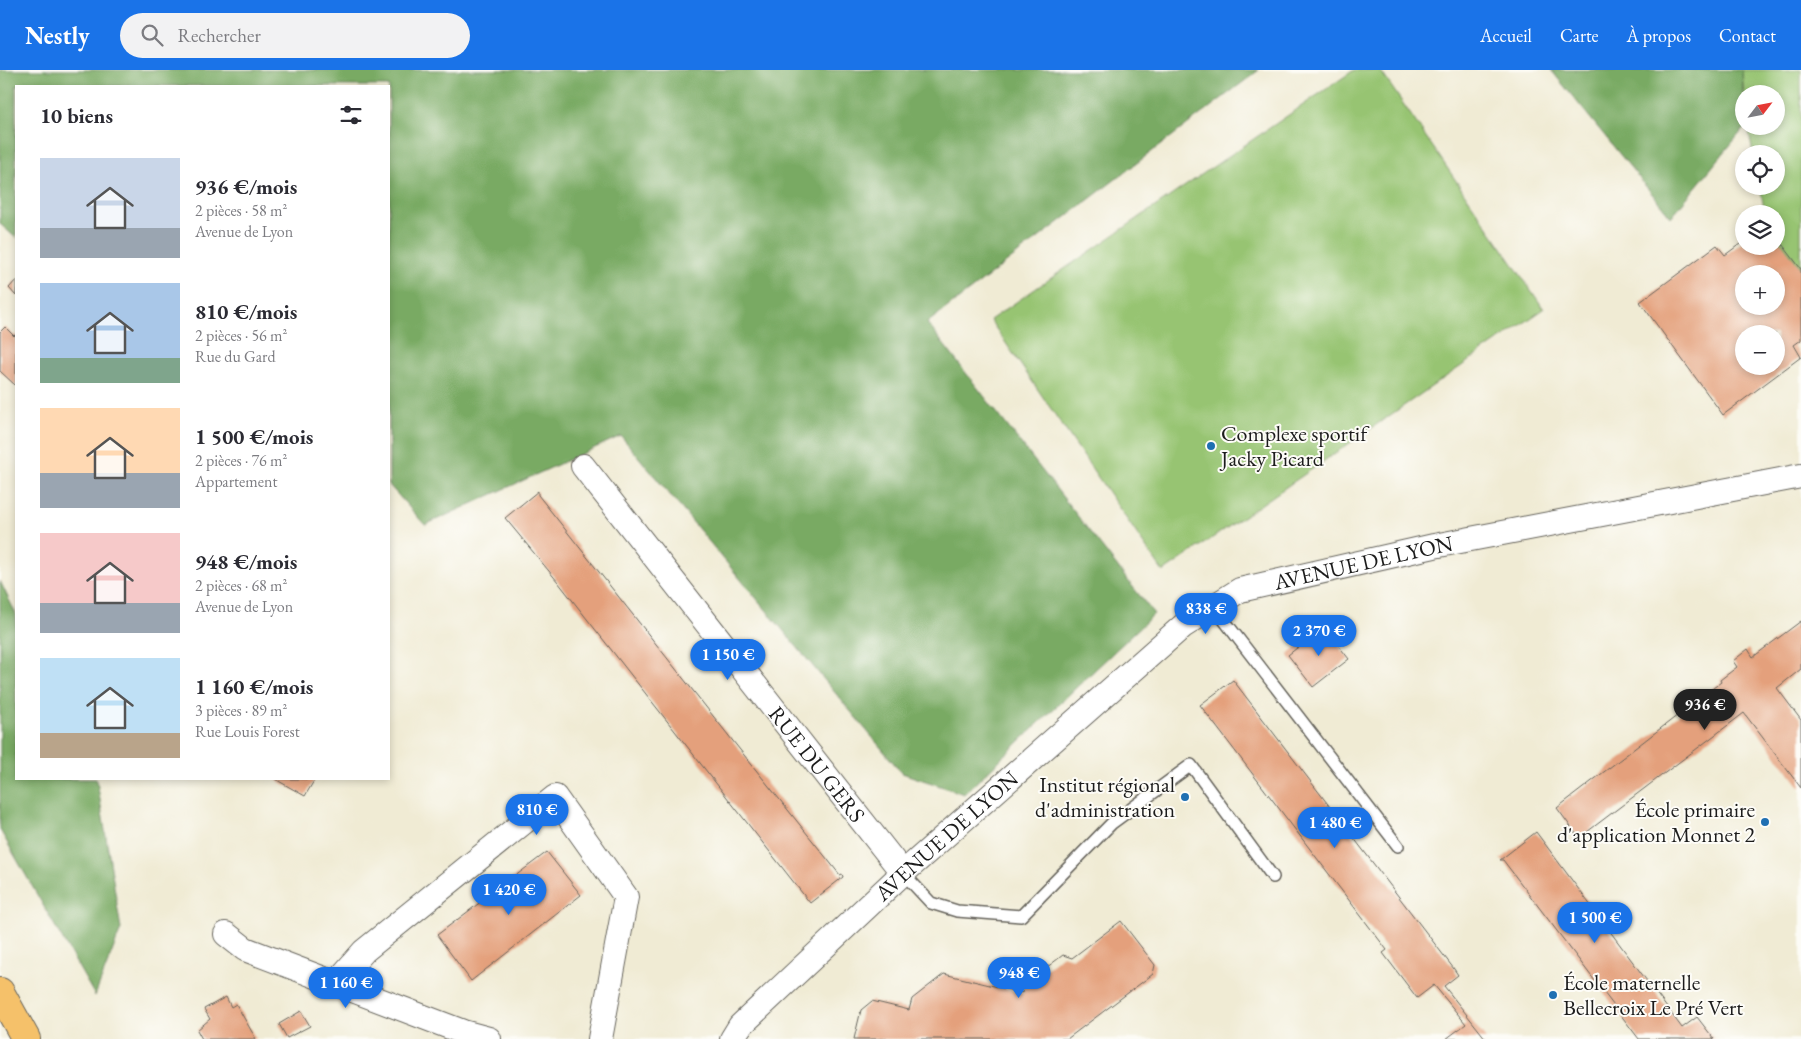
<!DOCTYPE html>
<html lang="fr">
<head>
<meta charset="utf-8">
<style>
	:root { --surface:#fff; --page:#f2f2f3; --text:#2b2b33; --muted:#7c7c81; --accent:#1a73e8 }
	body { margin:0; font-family:"EB Garamond",serif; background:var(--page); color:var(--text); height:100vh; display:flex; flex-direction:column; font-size:19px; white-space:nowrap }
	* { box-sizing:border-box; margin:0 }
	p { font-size:16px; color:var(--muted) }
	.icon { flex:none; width:28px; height:28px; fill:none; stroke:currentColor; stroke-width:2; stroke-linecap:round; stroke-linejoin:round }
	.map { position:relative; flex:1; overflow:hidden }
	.drawer { position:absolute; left:15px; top:15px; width:375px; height:695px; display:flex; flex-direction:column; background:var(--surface); border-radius:0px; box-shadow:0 2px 8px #0003 }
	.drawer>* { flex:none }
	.needle { width:32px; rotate:58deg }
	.buttons { position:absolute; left:1735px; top:15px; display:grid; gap:10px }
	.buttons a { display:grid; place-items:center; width:50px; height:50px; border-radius:50%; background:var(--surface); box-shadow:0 2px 8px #0003; font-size:25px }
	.price { position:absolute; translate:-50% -42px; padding:0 11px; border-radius:18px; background:var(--accent); color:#fff; font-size:16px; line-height:32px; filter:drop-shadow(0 1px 2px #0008) }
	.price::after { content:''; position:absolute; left:50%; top:30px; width:15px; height:11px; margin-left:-8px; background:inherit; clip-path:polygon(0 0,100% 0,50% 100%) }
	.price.active { background:#222; color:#fff }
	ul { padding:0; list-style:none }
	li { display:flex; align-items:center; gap:15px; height:125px; padding:0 25px }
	li span { display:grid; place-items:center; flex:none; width:140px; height:100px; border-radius:0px; color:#555 }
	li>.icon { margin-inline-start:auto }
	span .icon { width:60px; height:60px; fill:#fffc; stroke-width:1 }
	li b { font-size:21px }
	h2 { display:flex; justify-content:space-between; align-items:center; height:60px; padding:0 25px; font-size:21px }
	header { display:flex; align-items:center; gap:30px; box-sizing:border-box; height:70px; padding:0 25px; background:var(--accent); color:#fff }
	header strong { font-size:24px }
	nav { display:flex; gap:28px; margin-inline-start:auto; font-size:18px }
	.search { width:350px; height:45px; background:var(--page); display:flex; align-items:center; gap:12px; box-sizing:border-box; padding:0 18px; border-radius:28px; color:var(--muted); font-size:19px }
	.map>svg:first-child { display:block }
</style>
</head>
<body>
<header>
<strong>Nestly</strong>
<div class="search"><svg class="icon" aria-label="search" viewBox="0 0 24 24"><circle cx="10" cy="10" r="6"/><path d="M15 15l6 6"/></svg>Rechercher</div>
<nav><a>Accueil</a><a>Carte</a><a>À propos</a><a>Contact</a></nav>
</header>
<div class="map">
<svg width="1801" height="969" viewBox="0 0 1801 969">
	<rect width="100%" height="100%" fill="#fdfcf7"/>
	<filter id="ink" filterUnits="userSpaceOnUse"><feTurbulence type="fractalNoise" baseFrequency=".02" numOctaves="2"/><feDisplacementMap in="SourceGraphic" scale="10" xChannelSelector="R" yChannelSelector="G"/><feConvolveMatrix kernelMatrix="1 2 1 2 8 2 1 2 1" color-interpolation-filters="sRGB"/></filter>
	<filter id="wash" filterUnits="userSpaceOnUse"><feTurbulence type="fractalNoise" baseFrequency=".0096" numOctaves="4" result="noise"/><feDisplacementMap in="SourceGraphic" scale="20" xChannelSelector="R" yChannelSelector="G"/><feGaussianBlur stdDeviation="1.12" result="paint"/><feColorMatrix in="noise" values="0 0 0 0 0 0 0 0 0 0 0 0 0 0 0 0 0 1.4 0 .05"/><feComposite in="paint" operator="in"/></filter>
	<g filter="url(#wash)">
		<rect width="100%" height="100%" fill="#f0ebd4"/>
		<!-- green -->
		<path fill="#97c472" stroke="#5a7047" d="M 1354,0 L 1380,0 L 1544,239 L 1163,502 L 990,250 Z
			M 1742,0 L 1801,0 L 1801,198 L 1776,165 L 1776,144 L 1765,144 L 1760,116 L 1776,116 L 1776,84 L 1753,84 L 1748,56 L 1776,56 L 1776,24 L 1744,25 Z"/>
		<!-- forest -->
		<path fill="#79aa64" stroke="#4a6340" d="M 0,0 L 1259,0 L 927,253 L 1154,544 L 964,724 L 902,703 L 621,366 L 425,455 L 389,415 L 389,16 L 16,16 L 16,168 L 0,154 Z
			M 1551,0 L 1742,0 L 1744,56 L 1746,56 L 1671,147 Z
			M 0,511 L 16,544 L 16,709 L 96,709 L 97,711 L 121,859 L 95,926 L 0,760 Z"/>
		<g id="blocks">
			<!-- building -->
			<path fill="#e4a07c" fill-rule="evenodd" d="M 1776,166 L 1801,199 L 1801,270 L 1794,275 L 1801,287 L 1723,345 L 1640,232 L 1717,175 L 1725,185 L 1744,171 L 1744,176 L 1776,176 ZM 1744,204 L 1776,204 L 1776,236 L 1744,236 ZM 1744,264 L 1776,264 L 1776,296 L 1744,296 Z
				M 16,210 L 16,226 L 9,218 Z
				M 5,257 L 14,266 L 16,264 L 16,316 L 0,301 L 0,262 Z
				M 538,421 L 538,425 L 740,680 L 840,805 L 842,804 L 843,807 L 810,833 L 558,512 L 505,448 Z
				M 1801,551 L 1801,599 L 1777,618 L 1801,650 L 1801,718 L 1744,643 L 1579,768 L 1557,738 L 1721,612 L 1720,610 L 1737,597 L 1733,591 L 1748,579 L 1753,587 Z
				M 1324,557 L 1349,589 L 1313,617 L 1288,585 Z
				M 1233,610 L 1454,899 L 1458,905 L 1444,916 L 1486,969 L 1446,969 L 1466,954 L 1434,915 L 1417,928 L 1383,883 L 1387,880 L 1200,635 Z
				M 275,709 L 315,709 L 305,726 Z
				M 1536,762 L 1682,958 L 1697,947 L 1714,969 L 1639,969 L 1503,790 L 1500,790 Z
				M 547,782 L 581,825 L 471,911 L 437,865 Z
				M 1121,851 L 1155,895 L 1153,904 L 1067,969 L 854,969 L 861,940 L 872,931 L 909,940 L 912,929 L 944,904 L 1023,923 L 1025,914 L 1063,885 L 1072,888 Z
				M 226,927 L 231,937 L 236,934 L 256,969 L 202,969 L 197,960 L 210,949 L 204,939 Z
				M 301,941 L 310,956 L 287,968 L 279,954 Z"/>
		</g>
	</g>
	<g filter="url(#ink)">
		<use href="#blocks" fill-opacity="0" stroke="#66645c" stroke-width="1"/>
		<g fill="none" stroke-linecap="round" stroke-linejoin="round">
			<defs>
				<path id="service" d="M 1214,537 L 1398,776
					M 903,803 L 931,833 L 957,841 L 1021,846 L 1112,753 L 1191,695 L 1273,807"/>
				<g id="minor">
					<path id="s1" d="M 583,396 L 903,803"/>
					<path d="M 226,864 L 245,879 L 463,962 L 489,969"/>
					<path d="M 335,914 L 364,881 L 555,727 L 626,827 L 600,969"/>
					<path id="s2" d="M 732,969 L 740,956 L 903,803 L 1183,556 L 1240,520 L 1434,476 L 1801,406"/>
				</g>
				<path id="trunk" d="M 0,922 L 26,969"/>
			</defs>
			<!-- service casing -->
			<use href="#service" stroke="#66645c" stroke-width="14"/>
			<!-- minor casing -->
			<use href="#minor" stroke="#66645c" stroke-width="26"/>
			<!-- trunk casing -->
			<use href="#trunk" stroke="#66645c" stroke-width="30"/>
			<!-- service -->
			<use href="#service" stroke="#fff" stroke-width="11"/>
			<!-- minor -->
			<use href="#minor" stroke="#fff" stroke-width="24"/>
			<!-- trunk -->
			<use href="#trunk" stroke="#f5c16b" stroke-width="28"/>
		</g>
	</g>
	<!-- markers -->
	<g fill="#1f6fb2" stroke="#fdfcf7" stroke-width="2">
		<circle cx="1211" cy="376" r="5"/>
		<circle cx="1185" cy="727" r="5"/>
		<circle cx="1765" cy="752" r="5"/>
		<circle cx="1553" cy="925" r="5"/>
	</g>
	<g text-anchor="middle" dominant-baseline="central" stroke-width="4" stroke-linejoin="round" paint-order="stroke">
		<!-- poi labels -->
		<g font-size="22" fill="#1c1c1c" stroke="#fdfcf7" text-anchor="start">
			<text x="1221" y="363">Complexe sportif<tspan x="1221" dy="25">Jacky Picard</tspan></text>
			<text x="1175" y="714" text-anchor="end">Institut régional<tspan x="1175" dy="25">d'administration</tspan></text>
			<text x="1755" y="739" text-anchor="end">École primaire<tspan x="1755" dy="25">d'application Monnet 2</tspan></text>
			<text x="1563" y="912">École maternelle<tspan x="1563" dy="25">Bellecroix Le Pré Vert</tspan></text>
		</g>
		<!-- street labels -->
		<g font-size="22" fill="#1c1c1c" stroke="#fdfcf7">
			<text stroke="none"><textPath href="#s2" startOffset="806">AVENUE DE LYON</textPath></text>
			<text stroke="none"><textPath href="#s1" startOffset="379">RUE DU GERS</textPath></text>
			<text stroke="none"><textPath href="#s2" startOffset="296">AVENUE DE LYON</textPath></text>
		</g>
	</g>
</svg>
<div class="buttons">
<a><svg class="needle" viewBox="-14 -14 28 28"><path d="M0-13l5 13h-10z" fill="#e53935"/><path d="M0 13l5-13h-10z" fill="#7c7c81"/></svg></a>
<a><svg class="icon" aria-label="locate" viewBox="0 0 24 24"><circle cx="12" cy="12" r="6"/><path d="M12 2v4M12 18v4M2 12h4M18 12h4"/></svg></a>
<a><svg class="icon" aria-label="layers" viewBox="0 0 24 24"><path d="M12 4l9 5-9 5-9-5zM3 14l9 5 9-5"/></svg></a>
<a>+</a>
<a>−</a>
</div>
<b class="price" style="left:1206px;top:565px">838 €</b>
<b class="price" style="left:1319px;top:587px">2 370 €</b>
<b class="price" style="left:728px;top:611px">1 150 €</b>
<b class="price active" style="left:1705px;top:661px">936 €</b>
<b class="price" style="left:537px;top:766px">810 €</b>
<b class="price" style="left:1335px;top:779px">1 480 €</b>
<b class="price" style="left:509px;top:846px">1 420 €</b>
<b class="price" style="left:1595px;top:874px">1 500 €</b>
<b class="price" style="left:1019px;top:929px">948 €</b>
<b class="price" style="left:346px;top:939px">1 160 €</b>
<section class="drawer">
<h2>10 biens<svg class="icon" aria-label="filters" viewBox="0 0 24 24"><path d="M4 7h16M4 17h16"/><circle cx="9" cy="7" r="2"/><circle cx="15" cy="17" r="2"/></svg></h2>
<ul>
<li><span style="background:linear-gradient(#c9d6e8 70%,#9aa5b1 0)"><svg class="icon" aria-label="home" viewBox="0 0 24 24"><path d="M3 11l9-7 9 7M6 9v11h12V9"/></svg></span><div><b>936 €/mois</b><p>2 pièces · 58 m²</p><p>Avenue de Lyon</p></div></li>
<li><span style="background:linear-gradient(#a9c7e8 75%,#7fa58c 0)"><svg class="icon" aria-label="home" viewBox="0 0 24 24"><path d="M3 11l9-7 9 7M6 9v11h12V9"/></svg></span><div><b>810 €/mois</b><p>2 pièces · 56 m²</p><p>Rue du Gard</p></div></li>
<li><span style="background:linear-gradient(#ffd9b3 65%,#9aa5b1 0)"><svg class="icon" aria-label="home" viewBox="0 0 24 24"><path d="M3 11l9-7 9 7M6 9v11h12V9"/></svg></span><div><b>1 500 €/mois</b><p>2 pièces · 76 m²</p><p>Appartement</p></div></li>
<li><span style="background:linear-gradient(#f6c9c9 70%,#9aa5b1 0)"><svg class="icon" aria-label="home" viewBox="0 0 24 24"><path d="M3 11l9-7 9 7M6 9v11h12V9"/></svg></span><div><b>948 €/mois</b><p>2 pièces · 68 m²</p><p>Avenue de Lyon</p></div></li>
<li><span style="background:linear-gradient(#bfe0f5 75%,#b9a48a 0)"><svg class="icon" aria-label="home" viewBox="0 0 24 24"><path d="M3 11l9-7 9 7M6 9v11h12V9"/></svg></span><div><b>1 160 €/mois</b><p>3 pièces · 89 m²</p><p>Rue Louis Forest</p></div></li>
</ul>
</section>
</div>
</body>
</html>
